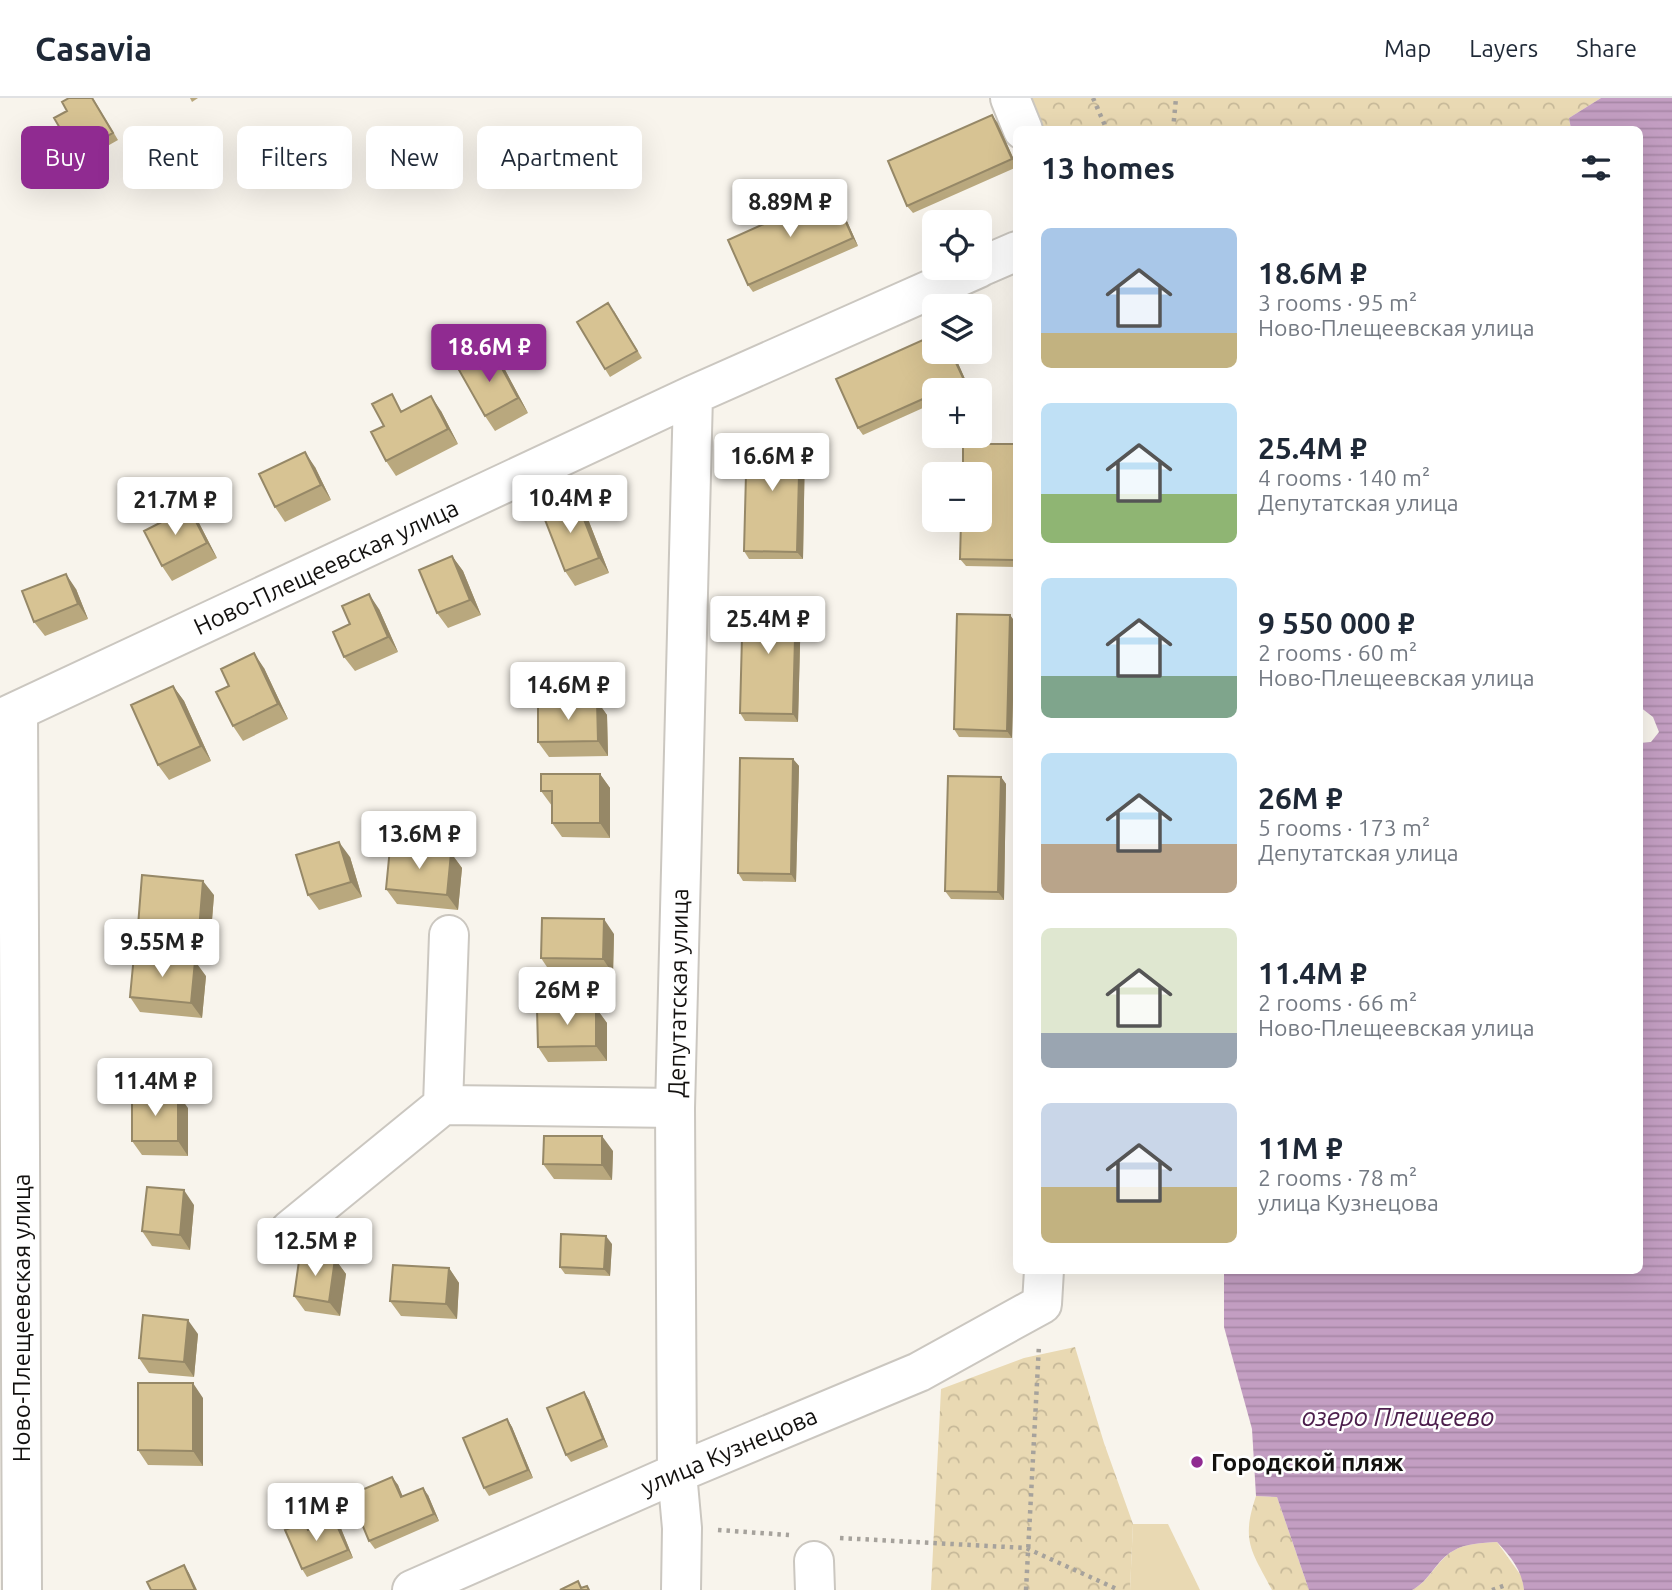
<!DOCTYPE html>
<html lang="en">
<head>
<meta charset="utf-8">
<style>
	:root { --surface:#fff; --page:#f2f2f3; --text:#1f2937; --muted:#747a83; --line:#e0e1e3; --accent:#902b91 }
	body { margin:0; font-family:Ubuntu,sans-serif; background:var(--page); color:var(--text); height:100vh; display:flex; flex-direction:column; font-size:26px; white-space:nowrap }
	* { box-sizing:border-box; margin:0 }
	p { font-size:23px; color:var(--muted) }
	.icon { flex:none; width:38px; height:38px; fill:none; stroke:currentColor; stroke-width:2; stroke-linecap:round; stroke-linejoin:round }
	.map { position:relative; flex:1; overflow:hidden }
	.panel { position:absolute; left:1013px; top:28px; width:630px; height:1148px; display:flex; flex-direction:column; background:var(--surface); border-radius:10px; box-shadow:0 7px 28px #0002 }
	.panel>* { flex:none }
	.guide { position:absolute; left:21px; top:28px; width:665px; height:63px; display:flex; gap:14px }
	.controls { position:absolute; left:922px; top:112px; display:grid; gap:14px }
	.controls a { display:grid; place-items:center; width:70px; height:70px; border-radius:10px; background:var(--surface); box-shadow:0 7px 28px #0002; font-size:35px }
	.price { position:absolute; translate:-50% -60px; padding:0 16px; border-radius:7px; background:#fff; color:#222; font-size:23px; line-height:46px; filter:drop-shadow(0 2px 4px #0008) }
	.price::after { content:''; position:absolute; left:50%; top:42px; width:21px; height:16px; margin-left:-10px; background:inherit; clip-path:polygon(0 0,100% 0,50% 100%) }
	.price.active { background:var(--accent); color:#fff }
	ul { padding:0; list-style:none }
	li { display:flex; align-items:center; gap:21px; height:175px; padding:0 28px }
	li span { display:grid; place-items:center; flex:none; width:196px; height:140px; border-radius:10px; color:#555 }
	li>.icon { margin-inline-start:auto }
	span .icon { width:84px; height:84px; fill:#fffc; stroke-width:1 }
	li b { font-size:30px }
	h2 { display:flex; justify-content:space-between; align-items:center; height:84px; padding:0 28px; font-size:30px }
	.tag { padding:0 24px; border-radius:10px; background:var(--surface); box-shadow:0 7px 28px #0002; font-size:24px; line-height:63px }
	.tag.active { background:var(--accent); color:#fff }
	header { display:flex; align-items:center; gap:42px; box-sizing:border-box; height:98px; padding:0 35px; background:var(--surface); border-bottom:2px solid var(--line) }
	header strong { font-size:33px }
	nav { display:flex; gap:38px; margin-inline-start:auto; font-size:24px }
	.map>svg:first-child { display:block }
</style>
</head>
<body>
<header>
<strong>Casavia</strong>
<nav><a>Map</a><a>Layers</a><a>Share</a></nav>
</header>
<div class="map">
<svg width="1672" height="1492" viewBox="0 0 1672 1492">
	<defs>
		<pattern id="forest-crowns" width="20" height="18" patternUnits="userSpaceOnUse" patternTransform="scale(1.75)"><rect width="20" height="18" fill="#e9d9b3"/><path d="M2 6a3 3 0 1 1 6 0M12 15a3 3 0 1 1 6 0" fill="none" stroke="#c7b999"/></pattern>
		<pattern id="water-rules" width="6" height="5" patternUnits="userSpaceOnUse" patternTransform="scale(1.75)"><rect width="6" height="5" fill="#c39ec2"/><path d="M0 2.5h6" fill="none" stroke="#a787a6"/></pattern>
	</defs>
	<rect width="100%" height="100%" fill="#f8f4ec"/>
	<!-- forest -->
	<path fill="url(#forest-crowns)" d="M 1012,0 L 1601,0 L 1569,20 L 1571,32 L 1025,31 Z
		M 1075,1249 L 1104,1345 L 1133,1426 L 1130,1492 L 931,1492 L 941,1291 L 1024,1260 Z
		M 1256,1398 L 1277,1399 L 1309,1492 L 1272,1492 C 1251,1452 1241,1443 1256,1398 Z
		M 1497,1444 L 1522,1479 L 1524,1492 L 1412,1492 C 1430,1483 1437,1462 1453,1453 C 1466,1445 1482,1445 1497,1444 Z"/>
	<!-- pitch -->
	<path fill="#e9d9b3" d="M 1133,1426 L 1168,1426 L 1200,1492 L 1130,1492 Z"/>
	<!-- water -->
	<path fill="url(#water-rules)" d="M 1601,0 L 1672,0 L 1672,1492 L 1524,1492 C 1522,1472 1511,1459 1497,1444 C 1482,1445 1466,1445 1453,1453 C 1436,1462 1430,1483 1412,1492 L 1309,1492 L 1277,1399 L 1256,1398 L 1252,1331 L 1224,1229 L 1224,1173 L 1640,1172 L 1640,645 L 1651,644 L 1659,634 L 1653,619 L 1640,609 L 1640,32 L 1571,31 L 1569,20 Z"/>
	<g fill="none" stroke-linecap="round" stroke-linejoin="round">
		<defs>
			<path id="minor" d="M 1010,0 L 1023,32
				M 980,169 L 1017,153
				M 18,613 L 22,1492
				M 0,621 L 693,297 L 979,170
				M 449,837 L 443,1007 L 675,1010
				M 290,1132 L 443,1007
				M 814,1463 L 815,1492
				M 412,1492 L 677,1375 L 919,1274 L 1042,1206 L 1044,1172
				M 681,1492 L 682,1430 L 677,1375 L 675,1010 L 693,297"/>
		</defs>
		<!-- minor casing -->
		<use href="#minor" stroke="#cbc7c0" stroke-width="42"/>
		<!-- path -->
		<path stroke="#a6a29c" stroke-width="4.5" stroke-dasharray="3.5 5" stroke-linecap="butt" d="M 1093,0 L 1107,32
			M 1173,32 L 1176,0
			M 718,1432 L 789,1437
			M 840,1440 L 1026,1450 L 1119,1492
			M 1026,1492 L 1039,1247
			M 1492,1492 L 1506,1487"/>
		<!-- minor -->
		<use href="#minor" stroke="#fff" stroke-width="38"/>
	</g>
	<!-- wall -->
	<path fill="#b9a87e" d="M 93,0 L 118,42 L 81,63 L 75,56 Z
		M 190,0 L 198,0 L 192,4 Z
		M 997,24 L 1017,69 L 913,115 L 907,108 Z
		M 838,103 L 858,148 L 753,194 L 748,187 Z
		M 614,213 L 642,260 L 610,279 L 605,271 Z
		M 493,254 L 503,268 L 528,315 L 495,333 L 485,318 Z
		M 934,254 L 953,254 L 969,290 L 964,292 L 934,292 L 934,305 L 863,337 L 858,330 Z
		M 403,312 L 441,313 L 458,346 L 396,378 L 386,363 L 384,328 Z
		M 800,338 L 805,346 L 803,461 L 749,461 L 744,453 Z
		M 1017,347 L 1017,469 L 966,468 L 960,461 Z
		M 315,369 L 331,402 L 285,424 L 275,409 Z
		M 576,401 L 586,416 L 609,475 L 575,488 L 565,473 Z
		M 199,425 L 217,460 L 172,483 L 162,468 Z
		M 452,458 L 463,473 L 481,517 L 448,530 L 437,515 Z
		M 76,491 L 88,521 L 45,538 L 34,524 Z
		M 796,501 L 801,508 L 798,624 L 745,623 L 740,615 Z
		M 379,511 L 398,554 L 355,573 L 344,559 Z
		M 1010,517 L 1015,524 L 1012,640 L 959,639 L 954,631 Z
		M 264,570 L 288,621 L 243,643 L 233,628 Z
		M 173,588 L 184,603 L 211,663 L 169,682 L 158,667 Z
		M 597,603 L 607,617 L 608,658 L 549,659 L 538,644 Z
		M 793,661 L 799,668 L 796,784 L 743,783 L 738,775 Z
		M 600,676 L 610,690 L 610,740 L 562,739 L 552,725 L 552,708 L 541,693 Z
		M 1001,679 L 1006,686 L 1004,802 L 951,801 L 945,793 Z
		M 451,755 L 462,770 L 458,812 L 397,806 L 386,791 Z
		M 350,759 L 362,799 L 319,812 L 308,797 Z
		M 214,797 L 210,847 L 148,843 L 138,828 Z
		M 614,836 L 613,876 L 551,875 L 541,860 Z
		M 206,878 L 202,920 L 140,914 L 130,899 Z
		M 596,910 L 607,925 L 607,963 L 548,964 L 538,949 Z
		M 188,1010 L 188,1058 L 142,1057 L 132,1043 Z
		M 613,1053 L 612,1082 L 554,1081 L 543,1066 Z
		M 194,1107 L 190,1152 L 152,1148 L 142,1133 Z
		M 612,1146 L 610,1178 L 565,1176 L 560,1169 Z
		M 335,1161 L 346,1176 L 340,1218 L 305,1213 L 294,1198 Z
		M 449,1170 L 459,1185 L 457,1221 L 401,1218 L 390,1203 Z
		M 198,1236 L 194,1279 L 149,1275 L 139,1260 Z
		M 584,1294 L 589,1302 L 608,1349 L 571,1364 L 566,1357 Z
		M 203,1300 L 203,1368 L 148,1367 L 138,1352 Z
		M 507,1321 L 512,1329 L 533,1380 L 489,1398 L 484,1390 Z
		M 392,1379 L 398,1387 L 402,1398 L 428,1397 L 439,1423 L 375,1451 L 369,1443 Z
		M 340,1428 L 353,1460 L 307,1479 L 302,1471 L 310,1431 Z"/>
	<!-- shaded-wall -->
	<path fill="#968867" d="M 992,17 L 997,24 L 1017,68 L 1012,61 Z
		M 833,95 L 838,103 L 858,148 L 853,140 Z
		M 493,254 L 503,268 L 528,315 L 518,300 Z
		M 951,254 L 953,254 L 969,290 L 964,282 Z
		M 431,298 L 441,313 L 458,346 L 448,331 Z
		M 800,338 L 805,346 L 803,461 L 797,454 Z
		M 1017,347 L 1017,467 L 1014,462 Z
		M 305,354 L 315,369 L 331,402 L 321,387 Z
		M 576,401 L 586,416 L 609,475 L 599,460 Z
		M 189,410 L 199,425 L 217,460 L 207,445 Z
		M 452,458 L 463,473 L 481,517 L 470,502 Z
		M 66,476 L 76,491 L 88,521 L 78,506 Z
		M 369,496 L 379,511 L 398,554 L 388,539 Z
		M 796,501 L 801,508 L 798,624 L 793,616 Z
		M 1010,517 L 1015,524 L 1012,640 L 1007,633 Z
		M 254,555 L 264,570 L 288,621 L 278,606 Z
		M 173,588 L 184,603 L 211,663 L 201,648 Z
		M 597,603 L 607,617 L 608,658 L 598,643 Z
		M 793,661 L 799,668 L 796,784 L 791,776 Z
		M 600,676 L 610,690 L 610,740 L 600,725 Z
		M 1001,679 L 1006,686 L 1004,802 L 998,794 Z
		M 339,744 L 350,759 L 362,799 L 351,784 Z
		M 451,755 L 462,770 L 458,812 L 447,797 Z
		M 203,783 L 214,797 L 210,847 L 199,832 Z
		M 604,821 L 614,836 L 613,876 L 603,861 Z
		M 195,863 L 206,878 L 202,920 L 191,905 Z
		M 596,910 L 607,925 L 607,963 L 596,948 Z
		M 178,996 L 188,1010 L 188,1058 L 178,1043 Z
		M 602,1038 L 613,1053 L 612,1082 L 602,1067 Z
		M 184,1092 L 194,1107 L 190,1152 L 180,1137 Z
		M 606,1138 L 612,1146 L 610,1178 L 604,1171 Z
		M 335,1161 L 346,1176 L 340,1218 L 329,1204 Z
		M 449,1170 L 459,1185 L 457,1221 L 446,1206 Z
		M 188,1222 L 198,1236 L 194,1279 L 184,1264 Z
		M 193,1285 L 203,1300 L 203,1368 L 193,1353 Z
		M 584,1294 L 589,1302 L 608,1349 L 603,1341 Z
		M 507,1321 L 512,1329 L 533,1380 L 528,1372 Z
		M 392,1379 L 398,1387 L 406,1406 L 401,1399 Z
		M 423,1390 L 428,1397 L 439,1423 L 434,1416 Z
		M 334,1421 L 340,1428 L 353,1460 L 348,1452 Z
		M 184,1467 L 189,1475 L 197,1492 L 195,1492 Z"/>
	<!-- building -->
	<path fill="#d7c393" stroke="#968867" stroke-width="2" d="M 69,0 L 92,0 L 113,35 L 75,56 L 54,20 L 67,13 L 62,4 Z
		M 992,17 L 1012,61 L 907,108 L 888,63 Z
		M 833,95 L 853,140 L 748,187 L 728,142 Z
		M 608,205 L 637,253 L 605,271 L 577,224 Z
		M 934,237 L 934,254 L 951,254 L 964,282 L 942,292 L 934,292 L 934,296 L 858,330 L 836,281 Z
		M 493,254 L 518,300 L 485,318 L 459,272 Z
		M 392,296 L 401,314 L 431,298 L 448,331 L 386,363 L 371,334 L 384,328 L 372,306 Z
		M 747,337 L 800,338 L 797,454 L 744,453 Z
		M 963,346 L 1016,346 L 1014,462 L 960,461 L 961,422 L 980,422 L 980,376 L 963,376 Z
		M 305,354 L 321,387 L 275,409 L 259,376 Z
		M 576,401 L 599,460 L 565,473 L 542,414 Z
		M 189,410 L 207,445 L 162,468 L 144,433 Z
		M 452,458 L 470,502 L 437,515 L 419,472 Z
		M 66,476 L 78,506 L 34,524 L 22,493 Z
		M 369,496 L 388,539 L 344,559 L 333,534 L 350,526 L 342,508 Z
		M 743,500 L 796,501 L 793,616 L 740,615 Z
		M 957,516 L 1010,517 L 1007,633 L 954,631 Z
		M 254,555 L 278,606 L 233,628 L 216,594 L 229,588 L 221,571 Z
		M 173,588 L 201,648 L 158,667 L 131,607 Z
		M 597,603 L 598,643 L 538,644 L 538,604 Z
		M 740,660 L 793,661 L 791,776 L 738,775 Z
		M 541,676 L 600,676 L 600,725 L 552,725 L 552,693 L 541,693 Z
		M 948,678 L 1001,679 L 998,794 L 945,793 Z
		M 339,744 L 351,784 L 308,797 L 296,757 Z
		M 390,750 L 451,755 L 447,797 L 386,791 Z
		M 142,777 L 203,783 L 199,832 L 138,828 Z
		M 542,820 L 604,821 L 603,861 L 541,860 Z
		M 134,857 L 195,863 L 191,905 L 130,899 Z
		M 596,910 L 596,948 L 538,949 L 537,911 Z
		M 132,996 L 178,996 L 178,1043 L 132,1043 Z
		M 544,1038 L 602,1038 L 602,1067 L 543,1066 Z
		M 147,1089 L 184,1092 L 180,1137 L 142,1133 Z
		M 561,1136 L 606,1138 L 604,1171 L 560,1169 Z
		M 300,1156 L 335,1161 L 329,1204 L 294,1198 Z
		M 393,1167 L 449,1170 L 446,1206 L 390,1203 Z
		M 143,1217 L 188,1222 L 184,1264 L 139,1260 Z
		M 138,1285 L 193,1285 L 193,1353 L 138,1352 Z
		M 584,1294 L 603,1341 L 566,1357 L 547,1310 Z
		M 507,1321 L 528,1372 L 484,1390 L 463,1340 Z
		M 392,1379 L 401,1399 L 423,1390 L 434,1416 L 369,1443 L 350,1397 Z
		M 334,1421 L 348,1452 L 302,1471 L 285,1432 L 305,1424 L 308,1432 Z
		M 184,1467 L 195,1492 L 151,1492 L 147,1484 Z
		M 578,1483 L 581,1490 L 587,1488 L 589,1492 L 560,1492 Z"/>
	<!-- markers -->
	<circle fill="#902b91" stroke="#fff" stroke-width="2.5" cx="1197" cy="1364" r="7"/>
	<g text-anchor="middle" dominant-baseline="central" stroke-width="5" stroke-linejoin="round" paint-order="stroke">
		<!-- street labels -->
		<g font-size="24" fill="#13110f" stroke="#fff">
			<text transform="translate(326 469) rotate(-25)">Ново-Плещеевская улица</text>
			<text transform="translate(678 895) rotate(-89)">Депутатская улица</text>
			<text transform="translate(21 1220) rotate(-90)">Ново-Плещеевская улица</text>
			<text transform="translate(729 1353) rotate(-23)">улица Кузнецова</text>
		</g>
		<!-- poi labels -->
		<g font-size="24" font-weight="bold" fill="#13110f" stroke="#fff" text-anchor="start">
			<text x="1211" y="1364">Городской пляж</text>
		</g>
		<!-- water labels -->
		<g font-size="26" font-style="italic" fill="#4c1e4c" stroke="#fff">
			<text x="1398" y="1318">озеро Плещеево</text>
		</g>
	</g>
</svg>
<div class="controls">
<a><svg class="icon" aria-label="locate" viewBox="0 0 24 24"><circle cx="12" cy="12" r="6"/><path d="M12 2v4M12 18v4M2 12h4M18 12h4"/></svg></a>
<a><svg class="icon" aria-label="layers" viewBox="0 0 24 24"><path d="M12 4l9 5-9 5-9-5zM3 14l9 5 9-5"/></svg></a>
<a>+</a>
<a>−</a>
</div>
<b class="price" style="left:790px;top:141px">8.89M ₽</b>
<b class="price active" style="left:489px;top:286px">18.6M ₽</b>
<b class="price" style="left:772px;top:395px">16.6M ₽</b>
<b class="price" style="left:570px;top:437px">10.4M ₽</b>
<b class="price" style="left:175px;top:439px">21.7M ₽</b>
<b class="price" style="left:768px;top:558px">25.4M ₽</b>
<b class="price" style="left:568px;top:624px">14.6M ₽</b>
<b class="price" style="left:419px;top:773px">13.6M ₽</b>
<b class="price" style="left:162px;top:881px">9.55M ₽</b>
<b class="price" style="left:567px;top:929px">26M ₽</b>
<b class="price" style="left:155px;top:1020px">11.4M ₽</b>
<b class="price" style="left:315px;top:1180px">12.5M ₽</b>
<b class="price" style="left:316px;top:1445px">11M ₽</b>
<div class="guide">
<a class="tag active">Buy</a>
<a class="tag">Rent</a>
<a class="tag">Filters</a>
<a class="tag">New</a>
<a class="tag">Apartment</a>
</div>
<section class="panel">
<h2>13 homes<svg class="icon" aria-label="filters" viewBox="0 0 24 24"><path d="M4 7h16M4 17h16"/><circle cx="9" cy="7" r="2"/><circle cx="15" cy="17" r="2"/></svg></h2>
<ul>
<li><span style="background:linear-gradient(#a9c7e8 75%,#c2b280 0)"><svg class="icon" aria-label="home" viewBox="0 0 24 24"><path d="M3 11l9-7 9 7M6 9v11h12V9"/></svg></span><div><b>18.6M ₽</b><p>3 rooms · 95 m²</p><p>Ново-Плещеевская улица</p></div></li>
<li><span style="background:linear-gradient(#bfe0f5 65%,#8fb573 0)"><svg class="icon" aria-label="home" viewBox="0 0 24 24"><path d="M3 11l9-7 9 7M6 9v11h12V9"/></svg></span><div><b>25.4M ₽</b><p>4 rooms · 140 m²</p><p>Депутатская улица</p></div></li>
<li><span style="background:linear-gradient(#bfe0f5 70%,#7fa58c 0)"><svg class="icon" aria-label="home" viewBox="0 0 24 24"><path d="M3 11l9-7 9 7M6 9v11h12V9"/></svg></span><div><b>9 550 000 ₽</b><p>2 rooms · 60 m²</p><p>Ново-Плещеевская улица</p></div></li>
<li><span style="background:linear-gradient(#bfe0f5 65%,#b9a48a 0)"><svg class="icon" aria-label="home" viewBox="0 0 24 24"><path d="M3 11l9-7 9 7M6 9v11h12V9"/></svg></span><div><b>26M ₽</b><p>5 rooms · 173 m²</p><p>Депутатская улица</p></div></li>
<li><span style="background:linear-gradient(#dfe7d0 75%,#9aa5b1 0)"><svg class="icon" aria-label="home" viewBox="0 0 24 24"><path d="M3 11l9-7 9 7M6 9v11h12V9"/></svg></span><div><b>11.4M ₽</b><p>2 rooms · 66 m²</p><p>Ново-Плещеевская улица</p></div></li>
<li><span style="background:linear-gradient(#c9d6e8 60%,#c2b280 0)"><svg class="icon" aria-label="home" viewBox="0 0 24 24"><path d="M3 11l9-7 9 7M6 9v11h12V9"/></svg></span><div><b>11M ₽</b><p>2 rooms · 78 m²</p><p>улица Кузнецова</p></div></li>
</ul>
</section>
</div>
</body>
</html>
